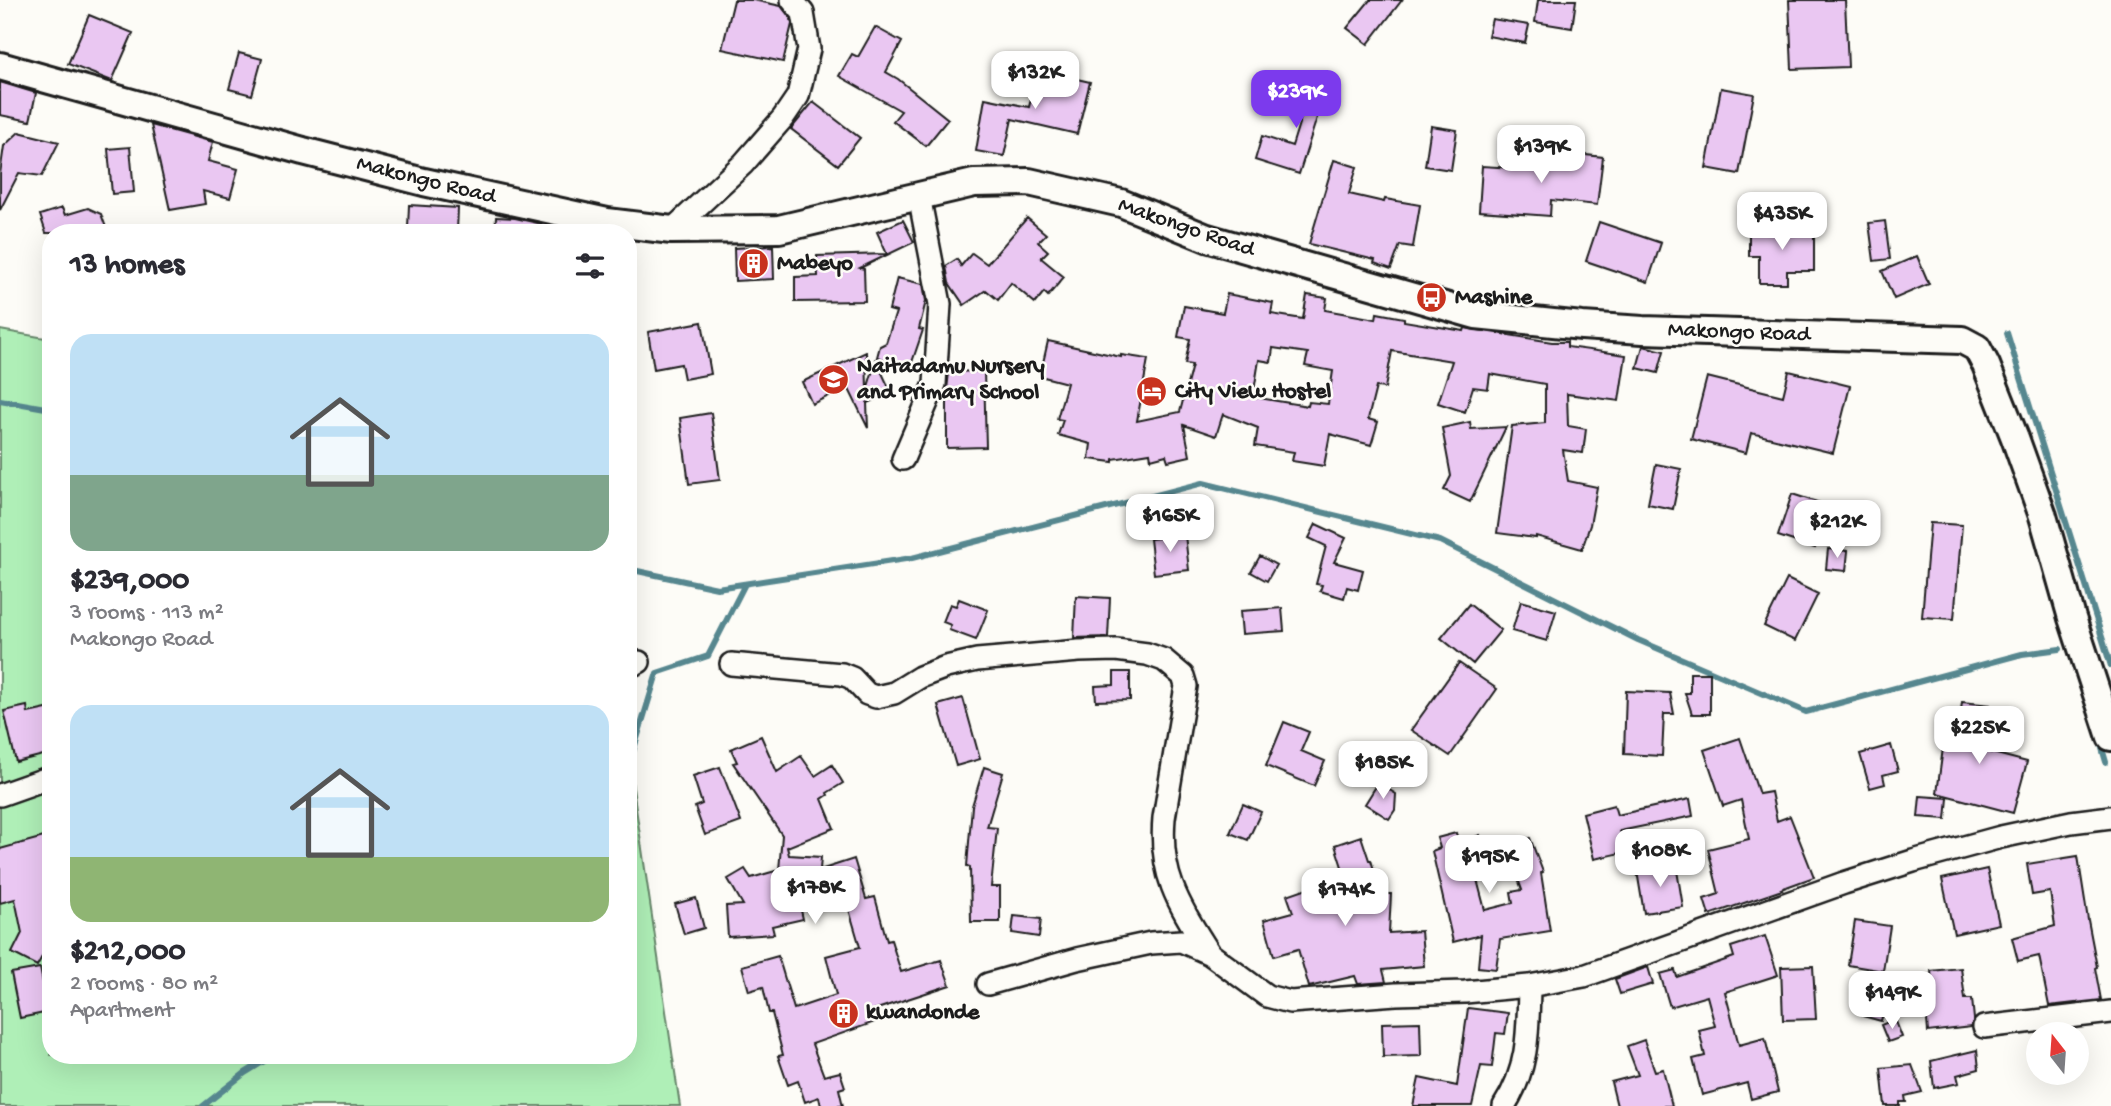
<!DOCTYPE html>
<html lang="en">
<head>
<meta charset="utf-8">
<style>
	:root { --surface:#fff; --page:#f2f2f3; --text:#2b2b33; --muted:#7c7c81; --accent:#7c3aed }
	body { margin:0; font-family:"Gochi Hand",sans-serif; background:var(--page); color:var(--text); height:100vh; display:flex; flex-direction:column; font-size:26px; white-space:nowrap }
	* { box-sizing:border-box; margin:0 }
	p { font-size:23px; color:var(--muted) }
	.icon { flex:none; width:38px; height:38px; fill:none; stroke:currentColor; stroke-width:2; stroke-linecap:round; stroke-linejoin:round }
	.map { position:relative; flex:1; overflow:hidden }
	.sheet { position:absolute; left:42px; top:224px; width:595px; height:840px; display:flex; flex-direction:column; background:var(--surface); border-radius:28px; box-shadow:0 7px 28px #0002 }
	.sheet>* { flex:none }
	.needle { width:46px; rotate:343deg }
	.controls { position:absolute; left:2026px; top:1022px; display:grid; gap:14px }
	.controls a { display:grid; place-items:center; width:63px; height:63px; border-radius:50%; background:var(--surface); box-shadow:0 7px 28px #0002; font-size:35px }
	.price { position:absolute; translate:-50% -60px; padding:0 16px; border-radius:14px; background:#fff; color:#222; font-size:23px; line-height:46px; filter:drop-shadow(0 2px 4px #0008) }
	.price::after { content:''; position:absolute; left:50%; top:42px; width:21px; height:16px; margin-left:-10px; background:inherit; clip-path:polygon(0 0,100% 0,50% 100%) }
	.price.selected { background:var(--accent); color:#fff }
	ul { padding:0; list-style:none }
	li { display:grid; align-content:center; gap:14px; height:371px; padding:0 28px }
	li span { display:grid; place-items:center; height:217px; border-radius:21px; color:#555 }
	li>.icon { margin-inline-start:auto }
	span .icon { width:126px; height:126px; fill:#fffc; stroke-width:1 }
	li b { font-size:30px }
	h2 { display:flex; justify-content:space-between; align-items:center; height:84px; padding:0 28px; font-size:30px }
	.map>svg:first-child { display:block }
</style>
</head>
<body>
<div class="map">
<svg width="2111" height="1106" viewBox="0 0 2111 1106">
	<rect width="100%" height="100%" fill="#fdfcf7"/>
	<filter id="ink" filterUnits="userSpaceOnUse"><feTurbulence type="fractalNoise" baseFrequency=".0143" numOctaves="2"/><feDisplacementMap in="SourceGraphic" scale="14" xChannelSelector="R" yChannelSelector="G"/><feConvolveMatrix kernelMatrix="1 2 1 2 8 2 1 2 1" color-interpolation-filters="sRGB"/></filter>
	<g filter="url(#ink)">
		<!-- green -->
		<path fill="#afefb7" stroke="#66866a" stroke-width="2" d="M 0,330 L 51,339 L 51,1055 L 628,1055 L 628,754 L 680,1106 L 0,1106 Z"/>
		<g fill="none" stroke-linecap="round" stroke-linejoin="round">
			<!-- stream -->
			<path stroke="#57878f" stroke-width="6" d="M 2007,333 L 2111,666
				M 0,400 L 51,409
				M 628,569 L 717,588 L 912,558 L 1203,483 L 1440,541 L 1638,640 L 1806,712 L 2022,654 L 2060,649
				M 2099,738 L 2106,762
				M 628,768 L 657,673 L 708,656 L 745,584
				M 203,1106 L 245,1073 L 274,1055"/>
		</g>
		<!-- building -->
		<path fill="#eac7f2" stroke="#1c1c1c" stroke-width="2" fill-rule="evenodd" d="M 734,0 L 753,0 L 781,6 L 791,19 L 792,24 L 783,62 L 722,49 Z
			M 1370,0 L 1402,0 L 1368,44 L 1347,28 Z
			M 1538,0 L 1576,0 L 1572,28 L 1535,22 Z
			M 1789,0 L 1845,0 L 1848,67 L 1792,69 Z
			M 89,15 L 133,33 L 112,81 L 68,64 Z
			M 1492,19 L 1529,25 L 1525,43 L 1488,36 Z
			M 875,27 L 902,42 L 886,72 L 898,79 L 948,119 L 926,146 L 893,121 L 901,111 L 839,76 L 852,54 L 858,57 Z
			M 239,53 L 262,59 L 252,95 L 229,89 Z
			M 1038,70 L 1090,82 L 1077,134 L 1012,119 L 1004,156 L 976,151 L 985,98 L 1029,107 Z
			M 1307,74 L 1329,80 L 1299,174 L 1255,160 L 1262,136 L 1292,146 L 1301,117 L 1294,115 Z
			M 0,82 L 36,93 L 30,121 L 0,115 Z
			M 1721,88 L 1754,94 L 1739,174 L 1706,168 Z
			M 813,102 L 860,138 L 838,165 L 791,129 Z
			M 151,125 L 213,142 L 208,161 L 238,169 L 230,198 L 203,191 L 205,204 L 170,210 Z
			M 1431,126 L 1457,130 L 1451,170 L 1425,166 Z
			M 19,132 L 59,142 L 42,176 L 19,173 L 0,210 L 0,174 L 4,146 Z
			M 130,147 L 134,192 L 112,194 L 108,149 Z
			M 1550,151 L 1603,157 L 1597,205 L 1551,200 L 1550,216 L 1479,211 L 1482,166 L 1548,170 Z
			M 1334,160 L 1357,167 L 1349,194 L 1384,202 L 1385,199 L 1420,205 L 1413,247 L 1400,245 L 1391,269 L 1374,263 L 1375,260 L 1309,244 Z
			M 409,205 L 458,208 L 457,231 L 408,228 Z
			M 62,208 L 65,215 L 88,208 L 101,214 L 108,233 L 46,233 L 40,215 Z
			M 496,217 L 515,218 L 551,226 L 551,233 L 495,233 Z
			M 1027,218 L 1046,234 L 1038,242 L 1048,251 L 1041,258 L 1064,277 L 1048,296 L 1044,292 L 1035,303 L 1011,283 L 998,300 L 986,290 L 964,305 L 949,283 L 946,266 L 957,259 L 961,266 L 972,253 L 987,264 Z
			M 903,220 L 914,242 L 860,268 L 864,269 L 865,301 L 795,302 L 795,277 L 818,276 L 817,256 L 887,254 L 877,232 Z
			M 1885,221 L 1890,259 L 1874,261 L 1869,223 Z
			M 1599,222 L 1661,243 L 1648,282 L 1586,261 Z
			M 1814,227 L 1814,271 L 1787,271 L 1787,283 L 1759,283 L 1759,256 L 1749,256 L 1749,230 Z
			M 773,246 L 774,279 L 735,281 L 734,248 Z
			M 1917,256 L 1929,284 L 1894,299 L 1882,271 Z
			M 897,278 L 923,284 L 926,301 L 919,329 L 923,330 L 910,368 L 877,357 L 880,346 L 886,343 L 896,312 L 889,310 Z
			M 1227,294 L 1273,303 L 1271,314 L 1303,319 L 1307,295 L 1327,298 L 1325,310 L 1376,319 L 1377,313 L 1404,318 L 1404,321 L 1464,331 L 1465,328 L 1552,342 L 1567,342 L 1567,347 L 1626,355 L 1619,401 L 1567,394 L 1568,426 L 1586,429 L 1583,453 L 1563,450 L 1568,481 L 1597,487 L 1590,525 L 1582,549 L 1536,536 L 1536,538 L 1497,533 L 1512,426 L 1545,423 L 1545,384 L 1490,374 L 1488,389 L 1473,387 L 1465,412 L 1438,403 L 1452,361 L 1392,351 L 1385,388 L 1376,387 L 1368,419 L 1378,422 L 1371,445 L 1330,434 L 1324,466 L 1292,461 L 1294,452 L 1255,446 L 1258,428 L 1223,414 L 1216,436 L 1184,425 L 1190,456 L 1168,461 L 1166,455 L 1151,459 L 1150,453 L 1113,459 L 1113,462 L 1089,459 L 1091,444 L 1058,435 L 1063,420 L 1057,419 L 1067,383 L 1040,376 L 1048,341 L 1121,357 L 1121,355 L 1148,359 L 1137,421 L 1180,412 L 1192,365 L 1185,364 L 1190,339 L 1178,337 L 1184,306 L 1223,313 ZM 1273,348 L 1308,353 L 1305,366 L 1333,371 L 1328,404 L 1309,402 L 1308,406 L 1253,397 L 1259,360 L 1271,362 Z
			M 702,322 L 711,374 L 684,379 L 681,364 L 654,369 L 648,332 Z
			M 1643,346 L 1664,351 L 1658,373 L 1637,368 Z
			M 866,352 L 867,390 L 876,360 L 891,392 L 867,403 L 868,428 L 848,387 L 812,404 L 802,382 Z
			M 984,371 L 986,447 L 947,448 L 947,390 L 949,372 Z
			M 1789,371 L 1850,386 L 1833,453 L 1751,433 L 1746,453 L 1691,439 L 1707,377 L 1783,396 Z
			M 711,413 L 720,480 L 689,484 L 680,418 Z
			M 1470,422 L 1471,429 L 1506,427 L 1470,502 L 1444,490 L 1451,476 L 1442,428 Z
			M 1656,464 L 1681,469 L 1673,509 L 1648,504 Z
			M 1792,494 L 1829,506 L 1815,548 L 1778,536 Z
			M 1930,523 L 1962,525 L 1954,619 L 1922,617 Z
			M 1316,524 L 1346,538 L 1334,562 L 1363,570 L 1358,590 L 1347,587 L 1344,598 L 1320,591 L 1322,585 L 1316,584 L 1326,546 L 1309,538 Z
			M 1185,535 L 1189,570 L 1154,574 L 1150,539 Z
			M 1828,549 L 1848,551 L 1846,571 L 1826,569 Z
			M 1260,556 L 1276,565 L 1267,581 L 1251,572 Z
			M 1787,579 L 1818,594 L 1795,641 L 1764,626 Z
			M 1076,596 L 1110,598 L 1108,637 L 1074,638 Z
			M 959,599 L 988,610 L 976,640 L 949,630 L 951,625 L 943,622 L 950,604 L 956,606 Z
			M 1521,601 L 1556,611 L 1547,641 L 1512,631 Z
			M 1469,604 L 1501,630 L 1473,664 L 1441,638 Z
			M 1282,608 L 1284,631 L 1242,634 L 1240,611 Z
			M 1459,663 L 1497,689 L 1450,756 L 1411,730 Z
			M 1114,672 L 1130,672 L 1130,700 L 1096,701 L 1095,686 L 1114,685 Z
			M 1690,673 L 1710,673 L 1710,714 L 1692,714 L 1685,693 L 1690,693 Z
			M 1626,691 L 1670,693 L 1674,714 L 1664,714 L 1662,756 L 1624,754 Z
			M 963,698 L 980,759 L 956,766 L 938,705 Z
			M 1962,702 L 1990,705 L 1985,751 L 2027,762 L 2013,813 L 1937,793 L 1943,748 L 1956,750 Z
			M 27,706 L 28,713 L 51,708 L 51,753 L 16,762 L 4,711 Z
			M 1284,722 L 1309,732 L 1301,751 L 1325,761 L 1314,786 L 1266,766 Z
			M 761,736 L 777,772 L 801,756 L 815,776 L 832,765 L 843,783 L 827,793 L 828,795 L 822,799 L 834,828 L 787,847 L 789,855 L 821,857 L 820,870 L 854,859 L 866,899 L 875,897 L 887,941 L 891,940 L 901,972 L 941,960 L 950,985 L 871,1011 L 875,1022 L 812,1044 L 824,1076 L 840,1072 L 845,1087 L 839,1089 L 843,1106 L 821,1106 L 819,1097 L 805,1102 L 798,1081 L 788,1085 L 778,1056 L 783,1055 L 772,1013 L 769,1013 L 763,987 L 749,991 L 742,966 L 778,956 L 794,1009 L 836,995 L 826,956 L 860,947 L 845,896 L 841,898 L 836,882 L 794,879 L 803,919 L 772,926 L 774,934 L 728,937 L 726,906 L 743,905 L 728,879 L 745,869 L 751,878 L 779,870 L 782,835 L 733,763 L 737,762 L 731,749 Z
			M 1740,738 L 1759,794 L 1771,792 L 1777,821 L 1790,816 L 1814,877 L 1781,889 L 1782,890 L 1709,915 L 1704,899 L 1719,894 L 1708,849 L 1749,839 L 1741,800 L 1723,806 L 1704,750 Z
			M 1891,745 L 1898,771 L 1883,775 L 1885,784 L 1870,788 L 1860,754 Z
			M 720,767 L 741,822 L 705,835 L 695,807 L 702,804 L 693,776 Z
			M 984,767 L 1003,773 L 987,827 L 997,828 L 991,887 L 1000,887 L 1000,922 L 971,922 L 970,867 L 967,866 L 972,806 Z
			M 1378,783 L 1396,794 L 1395,810 L 1389,819 L 1365,804 Z
			M 1920,796 L 1948,798 L 1946,819 L 1918,817 Z
			M 1690,799 L 1693,816 L 1620,831 L 1625,852 L 1594,859 L 1583,813 L 1614,805 L 1617,815 Z
			M 1243,804 L 1261,812 L 1248,840 L 1230,833 Z
			M 1456,833 L 1459,843 L 1480,835 L 1490,863 L 1474,868 L 1485,910 L 1513,903 L 1511,892 L 1522,890 L 1506,846 L 1530,838 L 1543,872 L 1541,873 L 1550,931 L 1500,939 L 1496,969 L 1478,967 L 1481,935 L 1453,942 L 1432,851 L 1440,848 L 1437,838 Z
			M 51,835 L 51,940 L 37,966 L 12,953 L 22,933 L 15,899 L 0,903 L 0,849 Z
			M 1361,836 L 1369,860 L 1371,860 L 1381,894 L 1391,894 L 1389,933 L 1421,931 L 1424,966 L 1383,970 L 1386,982 L 1358,984 L 1355,976 L 1309,987 L 1298,949 L 1274,956 L 1264,920 L 1293,912 L 1287,895 L 1313,886 L 1315,892 L 1350,892 L 1335,845 Z
			M 2078,856 L 2088,920 L 2097,967 L 2095,968 L 2101,1000 L 2049,1006 L 2039,956 L 2018,961 L 2012,938 L 2055,926 L 2050,892 L 2032,895 L 2027,864 Z
			M 1676,864 L 1683,907 L 1644,913 L 1637,871 Z
			M 1987,869 L 1999,924 L 1954,934 L 1942,879 Z
			M 696,898 L 704,928 L 684,934 L 675,904 Z
			M 1014,916 L 1041,919 L 1039,937 L 1012,933 Z
			M 1855,921 L 1890,926 L 1883,971 L 1848,965 Z
			M 1765,936 L 1778,975 L 1725,992 L 1739,1045 L 1765,1038 L 1778,1092 L 1751,1099 L 1747,1083 L 1702,1095 L 1693,1059 L 1705,1056 L 1699,1030 L 1715,1026 L 1707,996 L 1670,1007 L 1660,974 L 1675,970 L 1677,977 L 1734,957 L 1731,947 Z
			M 1813,966 L 1816,1019 L 1783,1020 L 1781,967 Z
			M 1648,967 L 1653,984 L 1620,994 L 1615,979 Z
			M 40,968 L 49,1012 L 20,1018 L 11,973 Z
			M 1961,968 L 1965,999 L 1972,999 L 1974,1019 L 1971,1027 L 1928,1032 L 1926,1008 L 1935,1007 L 1931,971 Z
			M 1872,985 L 1889,990 L 1881,1021 L 1863,1016 Z
			M 1468,1008 L 1508,1013 L 1505,1034 L 1496,1033 L 1492,1067 L 1481,1066 L 1472,1106 L 1413,1106 L 1419,1078 L 1457,1086 Z
			M 1895,1019 L 1902,1037 L 1888,1042 L 1881,1025 Z
			M 1420,1022 L 1421,1056 L 1383,1057 L 1382,1023 Z
			M 1644,1040 L 1655,1071 L 1663,1069 L 1672,1106 L 1617,1106 L 1611,1082 L 1638,1075 L 1627,1046 Z
			M 1977,1050 L 1979,1069 L 1957,1075 L 1959,1083 L 1934,1088 L 1931,1061 Z
			M 1912,1065 L 1922,1092 L 1905,1096 L 1906,1102 L 1900,1102 L 1900,1106 L 1885,1106 L 1881,1068 Z"/>
		<g fill="none" stroke-linecap="round" stroke-linejoin="round">
			<defs>
				<path id="minor" d="M 672,230 L 743,164 L 783,118 L 798,96 L 809,49 L 803,13 L 792,0
					M 903,459 L 935,384 L 940,304 L 919,196
					M 731,664 L 842,674 L 852,678 L 867,694 L 876,697 L 894,693 L 920,677 L 946,667 L 977,660 L 1079,651 L 1116,650 L 1147,654 L 1164,660 L 1183,676 L 1186,686 L 1164,818 C 1159,877 1180,906 1210,954
					M 628,667 L 639,662
					M 0,795 L 51,777
					M 988,984 L 1077,959 L 1151,943 L 1181,941 L 1210,954 L 1267,996 L 1290,1002 L 1396,994 L 1465,992 L 1529,986 L 1584,976 L 1844,883 L 1913,861 L 2001,837 L 2071,822 L 2111,817
					M 1984,1027 L 2111,1012
					M 1504,1106 C 1529,1068 1528,1030 1529,986"/>
				<path id="tertiary" d="M 0,66 L 303,151 L 424,182 L 607,222 L 672,230 L 779,229 L 974,183 L 1029,182 L 1121,203 L 1207,238 L 1476,315 L 1582,326 L 1643,330 L 1962,340 L 1977,348 L 1986,365 L 2015,438 L 2043,516 L 2072,618 L 2111,737"/>
			</defs>
			<!-- minor casing -->
			<use href="#minor" stroke="#1c1c1c" stroke-width="26"/>
			<!-- tertiary casing -->
			<use href="#tertiary" stroke="#1c1c1c" stroke-width="32"/>
			<!-- minor -->
			<use href="#minor" stroke="#fdfcf7" stroke-width="21"/>
			<!-- tertiary -->
			<use href="#tertiary" stroke="#fdfcf7" stroke-width="26"/>
		</g>
	</g>
	<!-- icons -->
	<defs>
		<symbol id="building-disc" viewBox="-11 -11 22 22"><circle r="9.5" fill="#c8321e" stroke="#fdfcf7"/><path d="M-4-6H4V6H1V3H-1V6H-4ZM-2.5-4.3h1.7v1.8h-1.7ZM.8-4.3h1.7v1.8H.8ZM-2.5-1h1.7V.8h-1.7ZM.8-1h1.7V.8H.8Z" fill="#fff"/></symbol>
		<symbol id="bus-disc" viewBox="-11 -11 22 22"><circle r="9.5" fill="#c8321e" stroke="#fdfcf7"/><path d="M-5-6H5V4H4V6H2V4H-2V6H-4V4H-5ZM-3.5-4V0h7V-4ZM-3.5 1.2v1.5H-2V1.2ZM2 1.2v1.5H3.5V1.2Z" fill="#fff"/></symbol>
		<symbol id="school-disc" viewBox="-11 -11 22 22"><circle r="9.5" fill="#c8321e" stroke="#fdfcf7"/><path d="M0-5L7-2L0 1L-7-2ZM-4 1L0 2.5L4 1V4Q0 6-4 4Z" fill="#fff"/></symbol>
		<symbol id="hotel-disc" viewBox="-11 -11 22 22"><circle r="9.5" fill="#c8321e" stroke="#fdfcf7"/><path d="M-6-4.5h1.5V1H6V5H4.5V3h-9V5H-6ZM-4 0a1.8 1.8 0 1 1 3.6 0ZM.5 0V-2.5h3Q6-2.5 6 0Z" fill="#fff"/></symbol>
	</defs>
	<g fill-rule="evenodd">
		<use href="#building-disc" x="736" y="246" width="35" height="35"/>
		<use href="#bus-disc" x="1414" y="280" width="35" height="35"/>
		<use href="#school-disc" x="816" y="362" width="35" height="35"/>
		<use href="#hotel-disc" x="1134" y="374" width="35" height="35"/>
		<use href="#building-disc" x="826" y="996" width="35" height="35"/>
	</g>
	<g text-anchor="middle" dominant-baseline="central" stroke-width="5" stroke-linejoin="round" paint-order="stroke">
		<!-- street labels -->
		<g font-size="23" fill="#1c1c1c" stroke="#fdfcf7">
			<text transform="translate(426 181) rotate(14)">Makongo Road</text>
			<text transform="translate(1186 228) rotate(19)">Makongo Road</text>
			<text transform="translate(1739 333) rotate(2)">Makongo Road</text>
		</g>
		<!-- poi labels -->
		<g font-size="23" font-weight="bold" fill="#1c1c1c" stroke="#fdfcf7" text-anchor="start">
			<text x="777" y="264">Mabeyo</text>
			<text x="1455" y="298">Mashine</text>
			<text x="857" y="367">Naitadamu Nursery<tspan x="857" dy="26">and Primary School</tspan></text>
			<text x="1175" y="392">City View Hostel</text>
			<text x="866" y="1013">kwandonde</text>
		</g>
	</g>
</svg>
<div class="controls">
<a><svg class="needle" viewBox="-14 -14 28 28"><path d="M0-13l5 13h-10z" fill="#e53935"/><path d="M0 13l5-13h-10z" fill="#7c7c81"/></svg></a>
</div>
<b class="price" style="left:1035px;top:111px">$132K</b>
<b class="price selected" style="left:1296px;top:130px">$239K</b>
<b class="price" style="left:1541px;top:185px">$139K</b>
<b class="price" style="left:1782px;top:252px">$435K</b>
<b class="price" style="left:1170px;top:554px">$165K</b>
<b class="price" style="left:1837px;top:560px">$212K</b>
<b class="price" style="left:1979px;top:766px">$225K</b>
<b class="price" style="left:1383px;top:801px">$185K</b>
<b class="price" style="left:1660px;top:889px">$108K</b>
<b class="price" style="left:1489px;top:895px">$195K</b>
<b class="price" style="left:815px;top:926px">$178K</b>
<b class="price" style="left:1345px;top:928px">$174K</b>
<b class="price" style="left:1892px;top:1031px">$149K</b>
<section class="sheet">
<h2>13 homes<svg class="icon" aria-label="filters" viewBox="0 0 24 24"><path d="M4 7h16M4 17h16"/><circle cx="9" cy="7" r="2"/><circle cx="15" cy="17" r="2"/></svg></h2>
<ul>
<li><span style="background:linear-gradient(#bfe0f5 65%,#7fa58c 0)"><svg class="icon" aria-label="home" viewBox="0 0 24 24"><path d="M3 11l9-7 9 7M6 9v11h12V9"/></svg></span><div><b>$239,000</b><p>3 rooms · 113 m²</p><p>Makongo Road</p></div></li>
<li><span style="background:linear-gradient(#bfe0f5 70%,#8fb573 0)"><svg class="icon" aria-label="home" viewBox="0 0 24 24"><path d="M3 11l9-7 9 7M6 9v11h12V9"/></svg></span><div><b>$212,000</b><p>2 rooms · 80 m²</p><p>Apartment</p></div></li>
</ul>
</section>
</div>
</body>
</html>
